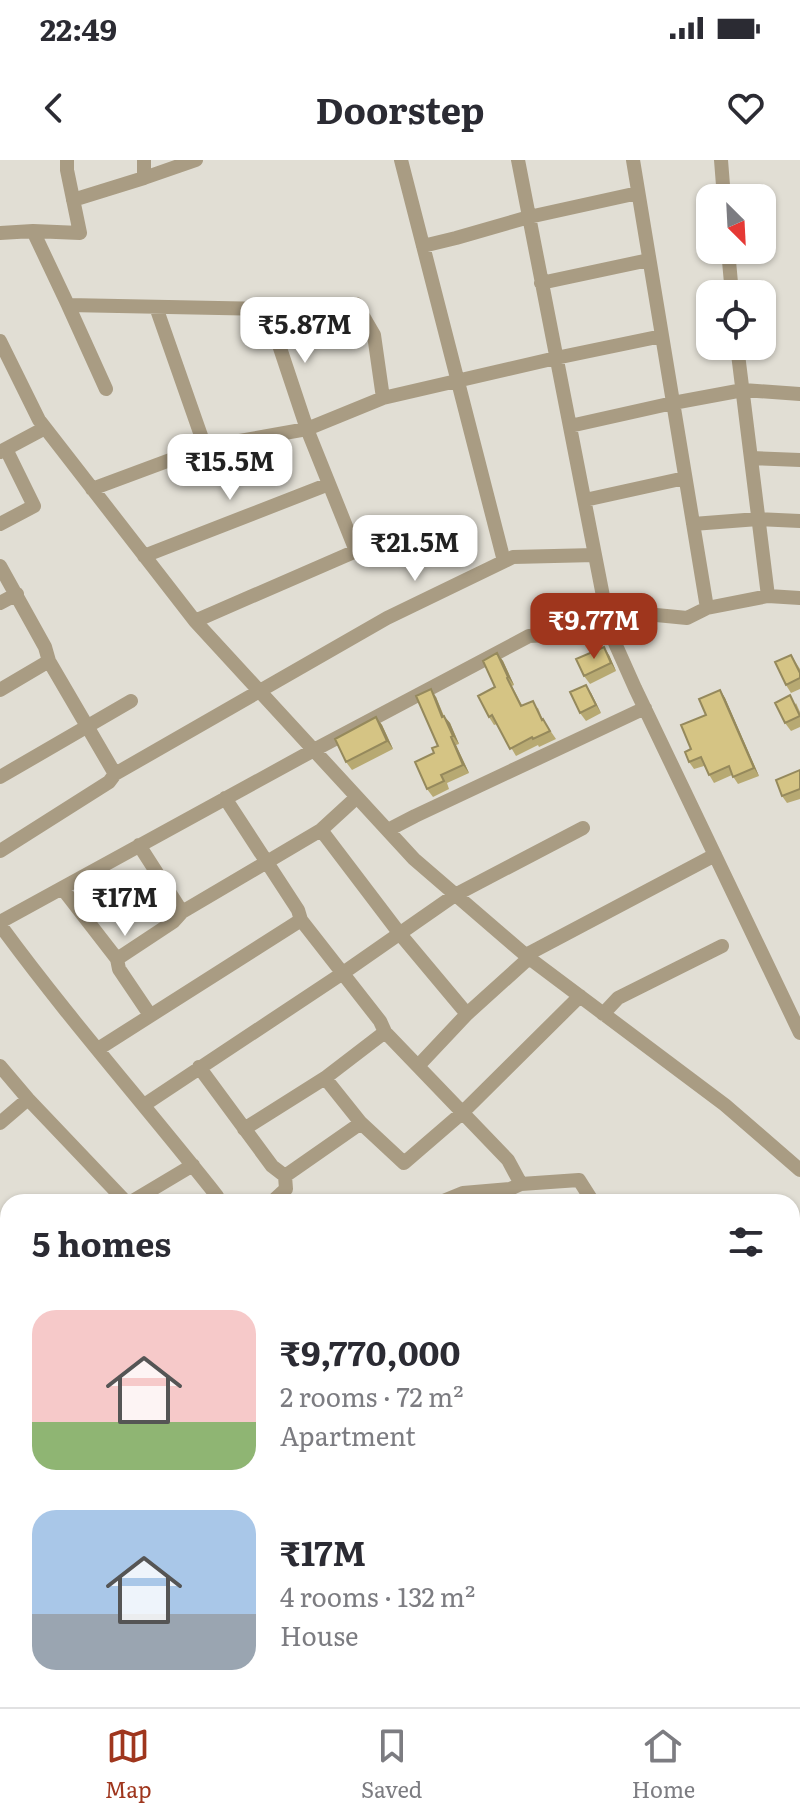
<!DOCTYPE html>
<html lang="en">
<head>
<meta charset="utf-8">
<style>
	:root { --surface:#fff; --page:#f2f2f3; --text:#2b2b33; --muted:#7c7c81; --line:#e1e1e2; --accent:#9f361d }
	body { margin:0; font-family:Literata,serif; background:var(--page); color:var(--text); height:100vh; display:flex; flex-direction:column; font-size:30px; white-space:nowrap }
	* { box-sizing:border-box; margin:0 }
	p { font-size:26px; color:var(--muted) }
	.icon { flex:none; width:44px; height:44px; fill:none; stroke:currentColor; stroke-width:2; stroke-linecap:round; stroke-linejoin:round }
	.map { position:relative; flex:1; overflow:hidden }
	.drawer { position:absolute; left:0px; top:1034px; width:800px; height:514px; display:flex; flex-direction:column; background:var(--surface); border-radius:24px 24px 0 0; box-shadow:0 2px 6px #0004 }
	.drawer>* { flex:none }
	.needle { width:52px; rotate:156deg }
	.fabs { position:absolute; left:696px; top:24px; display:grid; gap:16px }
	.fabs a { display:grid; place-items:center; width:80px; height:80px; border-radius:16px; background:var(--surface); box-shadow:0 2px 6px #0004; font-size:40px }
	.price { position:absolute; translate:-50% -68px; padding:0 18px; border-radius:16px; background:#fff; color:#222; font-size:26px; line-height:52px; filter:drop-shadow(0 2px 4px #0008) }
	.price::after { content:''; position:absolute; left:50%; top:48px; width:24px; height:18px; margin-left:-12px; background:inherit; clip-path:polygon(0 0,100% 0,50% 100%) }
	.price.selected { background:var(--accent); color:#fff }
	ul { padding:0; list-style:none }
	li { display:flex; align-items:center; gap:24px; height:200px; padding:0 32px }
	li span { display:grid; place-items:center; flex:none; width:224px; height:160px; border-radius:24px; color:#555 }
	li>.icon { margin-inline-start:auto }
	span .icon { width:96px; height:96px; fill:#fffc; stroke-width:1 }
	li b { font-size:34px }
	h2 { display:flex; justify-content:space-between; align-items:center; height:96px; padding:0 32px; font-size:34px }
	.status { display:flex; justify-content:space-between; align-items:center; height:56px; padding:0 40px; background:var(--surface); direction:ltr }
	.status svg { height:22px; fill:currentColor }
	header { display:flex; justify-content:space-between; align-items:center; height:104px; padding:0 32px; background:var(--surface); font-size:36px; font-weight:700 }
	.menu { display:flex; justify-content:space-around; align-items:center; height:112px; border-top:2px solid var(--line); background:var(--surface); font-size:22px; color:var(--muted) }
	.menu a { display:grid; justify-items:center; gap:4px }
	.menu .selected { color:var(--accent) }
	.map>svg:first-child { display:block }
</style>
</head>
<body>
<div class="status"><b>22:49</b><svg viewBox="0 0 49 12"><path d="M0 12V9h3v3zM5 12V6h3v6zM10 12V3h3v9zM15 12V0h3v12zM26 1h20v11H26zM47 4h2v5h-2z"/></svg></div>
<header><svg class="icon" aria-label="back" viewBox="0 0 24 24"><path d="M15 5l-7 7 7 7"/></svg>Doorstep<svg class="icon" aria-label="heart" viewBox="0 0 24 24"><path d="M12 20l-8-8c-3-5 5-10 8-4 3-6 11-1 8 4z"/></svg></header>
<div class="map">
<svg width="800" height="1547" viewBox="0 0 800 1547">
	<rect width="100%" height="100%" fill="#e1ded4"/>
	<g fill="none" stroke-linecap="round" stroke-linejoin="round">
		<!-- minor -->
		<path stroke="#a99c83" stroke-width="14" d="M 67,0 L 67,10 L 80,73 L 33,71 L 68,145 L 267,149 L 307,269 L 356,391 L 195,461
			M 401,0 L 504,401
			M 518,0 L 610,472 L 635,528 L 800,873
			M 633,0 L 707,448 L 768,436
			M 721,0 L 724,38
			M 144,18 L 196,0
			M 73,40 L 144,18 L 144,0
			M 0,73 L 33,71
			M 423,86 L 456,78 L 529,57 L 638,33
			M 728,90 L 732,134
			M 541,123 L 649,100
			M 68,145 L 106,229
			M 156,147 L 205,287
			M 267,149 L 356,144 L 374,175 L 383,238
			M 0,181 L 39,260 L 195,461 L 414,699 L 529,798 L 725,945 L 800,1010
			M 737,186 L 768,436 L 800,438
			M 570,266 L 673,243 L 743,230 L 800,234
			M 0,292 L 45,268
			M 751,298 L 800,300
			M 92,329 L 205,287 L 307,269 L 383,238 L 556,198 L 662,176
			M 585,340 L 685,318
			M 0,364 L 34,346 L 6,289
			M 693,364 L 758,359 L 800,361
			M 144,396 L 329,324
			M 0,406 L 45,487 L 49,501 L 115,614
			M 0,443 L 17,434
			M 605,450 L 687,458 L 707,448
			M 0,530 L 49,501
			M 0,617 L 131,541
			M 225,638 L 298,750 L 301,760 L 380,861 L 385,872 L 508,1000 L 521,1024
			M 321,670 L 400,774 L 467,854
			M 388,670 L 415,656 L 645,548
			M 139,685 L 182,752
			M 0,691 L 109,622 L 115,614 L 387,458 L 513,397 L 595,395
			M 62,728 L 117,799 L 119,809 L 150,855
			M 0,762 L 314,590 L 529,476 L 610,472
			M 0,765 C 68,858 145,945 217,1036
			M 526,795 L 715,695
			M 117,799 L 173,762 L 182,752 L 321,670 L 357,637
			M 603,854 L 618,838 L 722,786
			M 98,889 L 301,760
			M 0,906 L 28,939 L 126,1042
			M 418,906 L 467,854 L 529,798
			M 199,907 L 272,1006 L 285,1016 L 286,1029 L 272,1042
			M 325,918 L 361,963 L 404,1003 L 462,953 L 580,836
			M 144,945 L 343,813 L 455,735 L 583,668
			M 0,963 L 28,939
			M 244,969 L 325,918 L 385,872
			M 285,1016 L 361,963
			M 131,1042 L 193,1005
			M 441,1042 L 463,1033 L 510,1029 L 521,1024 L 579,1020 L 593,1042
			M 792,1077 L 800,1071
			M 0,1114 L 8,1110
			M 0,1275 L 8,1285
			M 792,1330 L 800,1339
			M 792,1354 L 800,1347
			M 0,1443 L 8,1455
			M 792,1451 L 800,1444
			M 792,1528 L 800,1520
			M 63,1540 L 68,1547
			M 173,1540 L 178,1547
			M 269,1547 L 294,1540
			M 583,1547 L 590,1540
			M 771,1547 L 779,1540"/>
		<!-- tertiary -->
		<path stroke="#a99c83" stroke-width="18" d="M 0,1139 L 8,1145
			M 473,1540 L 482,1547"/>
	</g>
	<!-- wall -->
	<path fill="#b7a972" d="M 497,493 L 503,501 L 514,525 L 512,526 L 522,545 L 538,548 L 543,560 L 556,579 L 539,587 L 538,585 L 516,596 L 497,564 L 494,565 L 489,557 L 495,527 Z
		M 609,495 L 616,511 L 590,524 L 584,516 Z
		M 791,495 L 800,509 L 800,529 L 791,533 L 786,525 Z
		M 720,530 L 725,538 L 759,616 L 738,624 L 732,615 L 714,623 L 704,606 L 694,609 L 689,602 L 691,589 L 706,555 Z
		M 591,533 L 601,553 L 586,561 L 580,553 Z
		M 436,537 L 444,556 L 450,563 L 459,584 L 456,585 L 469,613 L 447,623 L 449,629 L 433,637 L 427,629 L 434,593 L 438,586 Z
		M 796,543 L 800,552 L 800,567 L 791,571 L 785,563 Z
		M 376,557 L 382,565 L 393,589 L 352,610 L 346,602 Z
		M 800,610 L 800,639 L 787,643 L 782,636 Z
		M 800,1118 L 800,1168 L 792,1160 L 792,1121 Z
		M 800,1226 L 800,1275 L 792,1282 L 792,1234 Z
		M 800,1468 L 800,1502 L 792,1506 L 792,1474 Z"/>
	<!-- shaded-wall -->
	<path fill="#95895c" d="M 604,487 L 609,495 L 616,511 L 611,503 Z
		M 497,493 L 503,501 L 514,525 L 508,517 Z
		M 586,525 L 591,533 L 601,553 L 596,545 Z
		M 431,529 L 436,537 L 447,565 L 442,557 Z
		M 720,530 L 725,538 L 759,616 L 754,608 Z
		M 444,556 L 450,563 L 459,584 L 453,576 Z
		M 376,557 L 382,565 L 393,589 L 387,581 Z
		M 451,577 L 456,585 L 469,613 L 463,605 Z"/>
	<!-- building -->
	<path fill="#d5c484" stroke="#95895c" stroke-width="2" d="M 604,487 L 611,503 L 584,516 L 576,499 Z
		M 497,493 L 508,517 L 507,518 L 521,546 L 533,541 L 542,560 L 543,559 L 550,571 L 533,579 L 532,577 L 510,589 L 492,555 L 489,557 L 478,536 L 495,527 L 483,501 Z
		M 791,495 L 800,513 L 800,518 L 786,525 L 775,502 Z
		M 586,525 L 596,545 L 580,553 L 570,532 Z
		M 431,529 L 442,557 L 444,556 L 453,576 L 451,577 L 463,605 L 441,615 L 444,621 L 427,629 L 415,602 L 434,593 L 432,588 L 438,586 L 416,536 Z
		M 720,530 L 754,608 L 733,617 L 729,606 L 709,615 L 701,597 L 689,602 L 685,592 L 691,589 L 681,565 L 706,555 L 699,539 Z
		M 790,535 L 800,556 L 785,563 L 775,543 Z
		M 376,557 L 387,581 L 346,602 L 335,579 Z
		M 800,610 L 800,629 L 782,636 L 776,620 Z
		M 800,1074 L 800,1106 L 798,1107 L 792,1098 L 792,1079 Z
		M 797,1116 L 800,1118 L 800,1149 L 792,1156 L 792,1121 Z
		M 800,1226 L 800,1262 L 792,1269 L 792,1234 Z
		M 800,1468 L 800,1490 L 792,1495 L 792,1474 Z
		M 800,1521 L 800,1539 L 792,1529 Z"/>
</svg>
<div class="fabs">
<a><svg class="needle" viewBox="-14 -14 28 28"><path d="M0-13l5 13h-10z" fill="#e53935"/><path d="M0 13l5-13h-10z" fill="#7c7c81"/></svg></a>
<a><svg class="icon" aria-label="locate" viewBox="0 0 24 24"><circle cx="12" cy="12" r="6"/><path d="M12 2v4M12 18v4M2 12h4M18 12h4"/></svg></a>
</div>
<b class="price" style="left:305px;top:205px">₹5.87M</b>
<b class="price" style="left:230px;top:342px">₹15.5M</b>
<b class="price" style="left:415px;top:423px">₹21.5M</b>
<b class="price selected" style="left:594px;top:501px">₹9.77M</b>
<b class="price" style="left:125px;top:778px">₹17M</b>
<section class="drawer">
<h2>5 homes<svg class="icon" aria-label="filters" viewBox="0 0 24 24"><path d="M4 7h16M4 17h16"/><circle cx="9" cy="7" r="2"/><circle cx="15" cy="17" r="2"/></svg></h2>
<ul>
<li><span style="background:linear-gradient(#f6c9c9 70%,#8fb573 0)"><svg class="icon" aria-label="home" viewBox="0 0 24 24"><path d="M3 11l9-7 9 7M6 9v11h12V9"/></svg></span><div><b>₹9,770,000</b><p>2 rooms · 72 m²</p><p>Apartment</p></div></li>
<li><span style="background:linear-gradient(#a9c7e8 65%,#9aa5b1 0)"><svg class="icon" aria-label="home" viewBox="0 0 24 24"><path d="M3 11l9-7 9 7M6 9v11h12V9"/></svg></span><div><b>₹17M</b><p>4 rooms · 132 m²</p><p>House</p></div></li>
</ul>
</section>
</div>
<nav class="menu">
<a class="selected"><svg class="icon" aria-label="map" viewBox="0 0 24 24"><path d="M3 6l6-2 6 2 6-2v14l-6 2-6-2-6 2zM9 4v14M15 6v14"/></svg>Map</a>
<a><svg class="icon" aria-label="saved" viewBox="0 0 24 24"><path d="M7 4h10v16l-5-4-5 4z"/></svg>Saved</a>
<a><svg class="icon" aria-label="home" viewBox="0 0 24 24"><path d="M3 11l9-7 9 7M6 9v11h12V9"/></svg>Home</a>
</nav>
</body>
</html>
